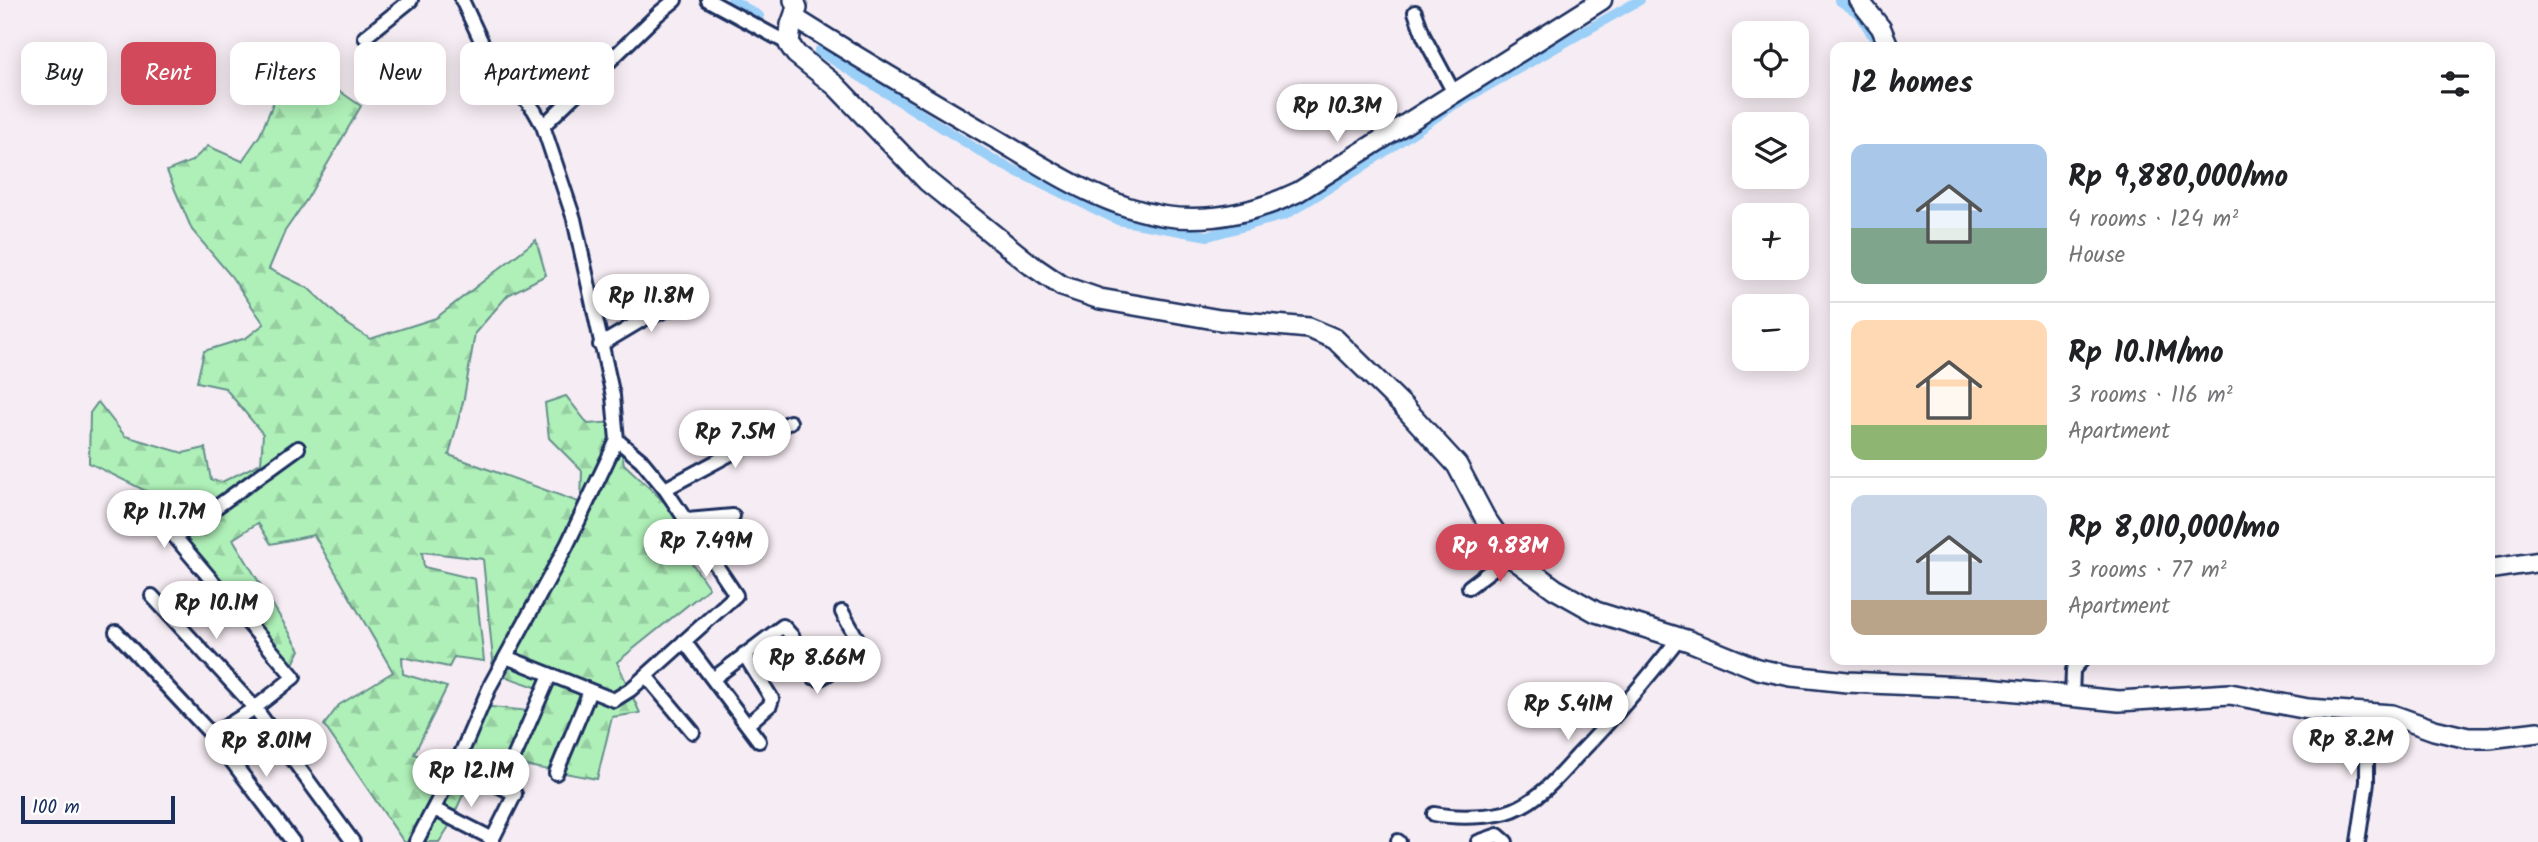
<!DOCTYPE html>
<html lang="en">
<head>
<meta charset="utf-8">
<style>
	:root { --surface:#fff; --page:#f2f2f2; --text:#202124; --muted:#757577; --line:#e0e0e0; --accent:#d1495b }
	body { margin:0; font-family:Kalam,sans-serif; background:var(--page); color:var(--text); height:100vh; display:flex; flex-direction:column; font-size:26px; white-space:nowrap }
	* { box-sizing:border-box; margin:0 }
	p { font-size:23px; color:var(--muted) }
	.icon { flex:none; width:38px; height:38px; fill:none; stroke:currentColor; stroke-width:2; stroke-linecap:round; stroke-linejoin:round }
	.map { position:relative; flex:1; overflow:hidden }
	.sheet { position:absolute; left:1830px; top:42px; width:665px; height:623px; display:flex; flex-direction:column; background:var(--surface); border-radius:14px; box-shadow:0 4px 18px #0003 }
	.sheet>* { flex:none }
	.top-card { position:absolute; left:21px; top:42px; width:665px; height:63px; display:flex; gap:14px }
	.fabs { position:absolute; left:1732px; top:21px; display:grid; gap:14px }
	.fabs a { display:grid; place-items:center; width:77px; height:77px; border-radius:14px; background:var(--surface); box-shadow:0 4px 18px #0003; font-size:35px }
	.scale { position:absolute; left:21px; bottom:18px; width:154px; box-sizing:border-box; padding-left:7px; border:4px solid #1b2f5e; border-top:0; font-size:19px; line-height:24px; white-space:nowrap; color:#1b2f5e; -webkit-text-stroke:5px #fff; paint-order:stroke }
	.price { position:absolute; translate:-50% -60px; padding:0 16px; border-radius:24px; background:#fff; color:#222; font-size:23px; line-height:46px; filter:drop-shadow(0 2px 4px #0008) }
	.price::after { content:''; position:absolute; left:50%; top:42px; width:21px; height:16px; margin-left:-10px; background:inherit; clip-path:polygon(0 0,100% 0,50% 100%) }
	.price.active { background:var(--accent); color:#fff }
	ul { padding:0; list-style:none }
	li { display:flex; align-items:center; gap:21px; height:175px; padding:0 21px }
	li+li { border-top:2px solid var(--line) }
	li span { display:grid; place-items:center; flex:none; width:196px; height:140px; border-radius:14px; color:#555 }
	li>.icon { margin-inline-start:auto }
	span .icon { width:84px; height:84px; fill:#fffc; stroke-width:1 }
	li b { font-size:30px }
	h2 { display:flex; justify-content:space-between; align-items:center; height:84px; padding:0 21px; font-size:30px }
	.pill { padding:0 24px; border-radius:14px; background:var(--surface); box-shadow:0 4px 18px #0003; font-size:24px; line-height:63px }
	.pill.active { background:var(--accent); color:#fff }
	.map>svg:first-child { display:block }
</style>
</head>
<body>
<div class="map">
<svg width="2538" height="842" viewBox="0 0 2538 842">
	<defs>
		<pattern id="forest-firs" width="22" height="20" patternUnits="userSpaceOnUse" patternTransform="scale(1.75)"><rect width="22" height="20" fill="#aff0b8"/><path d="M5 1l3.5 6h-7zM16 11l3.5 6h-7z" fill="#96cea1"/></pattern>
	</defs>
	<rect width="100%" height="100%" fill="#f6ecf3"/>
	<filter id="ink" filterUnits="userSpaceOnUse"><feTurbulence type="fractalNoise" baseFrequency=".0143" numOctaves="2"/><feDisplacementMap in="SourceGraphic" scale="14" xChannelSelector="R" yChannelSelector="G"/><feConvolveMatrix kernelMatrix="1 2 1 2 8 2 1 2 1" color-interpolation-filters="sRGB"/></filter>
	<g filter="url(#ink)">
		<!-- forest -->
		<path fill="url(#forest-firs)" stroke="#65908b" stroke-width="2" fill-rule="evenodd" d="M 312,72 L 361,106 L 307,199 L 285,231 L 269,269 L 308,288 L 346,323 L 370,339 L 436,318 L 536,240 L 546,275 L 508,295 L 475,333 L 464,398 L 449,455 L 581,503 L 582,471 L 549,438 L 545,403 L 566,396 L 588,424 L 615,422 L 624,464 L 693,529 L 678,543 L 709,588 L 617,662 L 640,713 L 612,717 L 597,779 L 480,757 L 448,828 L 439,842 L 404,842 L 324,725 L 339,705 L 393,672 L 314,535 L 271,544 L 258,523 L 233,539 L 300,650 L 292,666 L 146,491 L 89,463 L 90,413 L 98,402 L 125,436 L 183,453 L 205,448 L 211,480 L 222,482 L 261,463 L 263,434 L 225,388 L 197,382 L 204,351 L 246,338 L 264,324 L 231,276 L 192,230 L 167,171 L 192,161 L 208,146 L 242,161 L 260,135 L 275,99 ZM 422,552 L 483,559 L 493,660 L 490,671 L 547,691 L 539,712 L 482,706 L 454,770 L 414,754 L 447,687 L 403,674 L 402,657 L 449,667 L 454,657 L 484,661 L 475,579 L 424,567 Z"/>
		<g fill="none" stroke-linecap="round" stroke-linejoin="round">
			<!-- canal -->
			<path stroke="#9acff8" stroke-width="10" d="M 732,0 L 759,16
				M 1839,0 L 1860,14 L 1879,47
				M 819,51 L 999,163 L 1118,220 L 1208,236 L 1285,215 L 1359,169 L 1452,106 L 1640,0"/>
			<defs>
				<path id="street" d="M 708,0 L 789,44
					M 1415,12 L 1424,37 L 1454,93
					M 365,37 L 411,0
					M 543,126 L 658,14 L 675,0
					M 600,345 L 642,320 L 691,300
					M 665,489 L 790,422
					M 687,520 L 733,516
					M 1469,587 L 1511,555
					M 152,596 L 255,708 L 353,842
					M 116,632 L 212,735 L 293,842
					M 684,641 L 747,725 L 770,705 L 772,699 L 744,654
					M 506,657 L 614,700 L 630,690 L 736,595 L 665,489 L 641,460 L 617,440
					M 646,676 L 693,732
					M 714,678 L 783,626 L 792,636 L 813,677 L 819,679 L 861,655 L 864,651 L 842,612
					M 2072,697 L 2073,670 L 2082,660
					M 747,725 L 759,741
					M 212,735 L 255,708 L 294,677 L 175,537 L 298,448
					M 515,755 L 550,675
					M 456,764 L 515,794 L 491,842
					M 556,773 L 590,691
					M 434,809 L 493,839
					M 1434,814 C 1454,818 1494,818 1513,810 C 1539,800 1560,775 1578,755 C 1614,718 1647,679 1679,638
					M 1398,841 L 1399,842
					M 416,842 L 454,770 L 491,684 L 567,545 L 617,440 L 613,396 L 574,219 L 543,126 L 534,110 L 484,47 L 462,0
					M 1478,842 L 1498,835 L 1506,842
					M 2358,842 L 2367,782 L 2367,713"/>
				<path id="secondary" d="M 1859,0 L 1881,28 L 1889,47
					M 795,18 C 860,59 926,98 991,136 C 1046,168 1100,206 1164,216 C 1211,223 1256,212 1298,192 L 1602,0
					M 2490,569 L 2538,562"/>
				<path id="primary" d="M 794,0 L 797,8 L 791,25 L 789,44 L 796,54 L 836,86 L 927,181 L 1031,265 L 1062,286 L 1100,299 L 1220,320 L 1309,328 L 1335,339 L 1404,407 L 1457,465 L 1485,518 L 1514,559 L 1555,589 L 1596,612 L 1689,641 L 1758,669 L 1791,676 L 1847,682 L 1987,688 L 2119,701 L 2230,694 L 2308,709 L 2392,715 L 2434,730 L 2468,738 L 2489,738 L 2538,732"/>
			</defs>
			<!-- street casing -->
			<use href="#street" stroke="#1b2f5e" stroke-width="18"/>
			<!-- secondary casing -->
			<use href="#secondary" stroke="#1b2f5e" stroke-width="23"/>
			<!-- primary casing -->
			<use href="#primary" stroke="#1b2f5e" stroke-width="24"/>
			<!-- street -->
			<use href="#street" stroke="#fff" stroke-width="12"/>
			<!-- secondary -->
			<use href="#secondary" stroke="#fff" stroke-width="18"/>
			<!-- primary -->
			<use href="#primary" stroke="#fff" stroke-width="19"/>
		</g>
	</g>
</svg>
<div class="fabs">
<a><svg class="icon" aria-label="locate" viewBox="0 0 24 24"><circle cx="12" cy="12" r="6"/><path d="M12 2v4M12 18v4M2 12h4M18 12h4"/></svg></a>
<a><svg class="icon" aria-label="layers" viewBox="0 0 24 24"><path d="M12 4l9 5-9 5-9-5zM3 14l9 5 9-5"/></svg></a>
<a>+</a>
<a>−</a>
</div>
<div class="scale">100 m</div>
<b class="price" style="left:1337px;top:144px">Rp 10.3M</b>
<b class="price" style="left:651px;top:334px">Rp 11.8M</b>
<b class="price" style="left:735px;top:470px">Rp 7.5M</b>
<b class="price" style="left:164px;top:550px">Rp 11.7M</b>
<b class="price" style="left:706px;top:579px">Rp 7.49M</b>
<b class="price active" style="left:1500px;top:584px">Rp 9.88M</b>
<b class="price" style="left:216px;top:641px">Rp 10.1M</b>
<b class="price" style="left:817px;top:696px">Rp 8.66M</b>
<b class="price" style="left:1568px;top:742px">Rp 5.41M</b>
<b class="price" style="left:2351px;top:777px">Rp 8.2M</b>
<b class="price" style="left:266px;top:779px">Rp 8.01M</b>
<b class="price" style="left:471px;top:809px">Rp 12.1M</b>
<div class="top-card">
<a class="pill">Buy</a>
<a class="pill active">Rent</a>
<a class="pill">Filters</a>
<a class="pill">New</a>
<a class="pill">Apartment</a>
</div>
<section class="sheet">
<h2>12 homes<svg class="icon" aria-label="filters" viewBox="0 0 24 24"><path d="M4 7h16M4 17h16"/><circle cx="9" cy="7" r="2"/><circle cx="15" cy="17" r="2"/></svg></h2>
<ul>
<li><span style="background:linear-gradient(#a9c7e8 60%,#7fa58c 0)"><svg class="icon" aria-label="home" viewBox="0 0 24 24"><path d="M3 11l9-7 9 7M6 9v11h12V9"/></svg></span><div><b>Rp 9,880,000/mo</b><p>4 rooms · 124 m²</p><p>House</p></div></li>
<li><span style="background:linear-gradient(#ffd9b3 75%,#8fb573 0)"><svg class="icon" aria-label="home" viewBox="0 0 24 24"><path d="M3 11l9-7 9 7M6 9v11h12V9"/></svg></span><div><b>Rp 10.1M/mo</b><p>3 rooms · 116 m²</p><p>Apartment</p></div></li>
<li><span style="background:linear-gradient(#c9d6e8 75%,#b9a48a 0)"><svg class="icon" aria-label="home" viewBox="0 0 24 24"><path d="M3 11l9-7 9 7M6 9v11h12V9"/></svg></span><div><b>Rp 8,010,000/mo</b><p>3 rooms · 77 m²</p><p>Apartment</p></div></li>
</ul>
</section>
</div>
</body>
</html>
